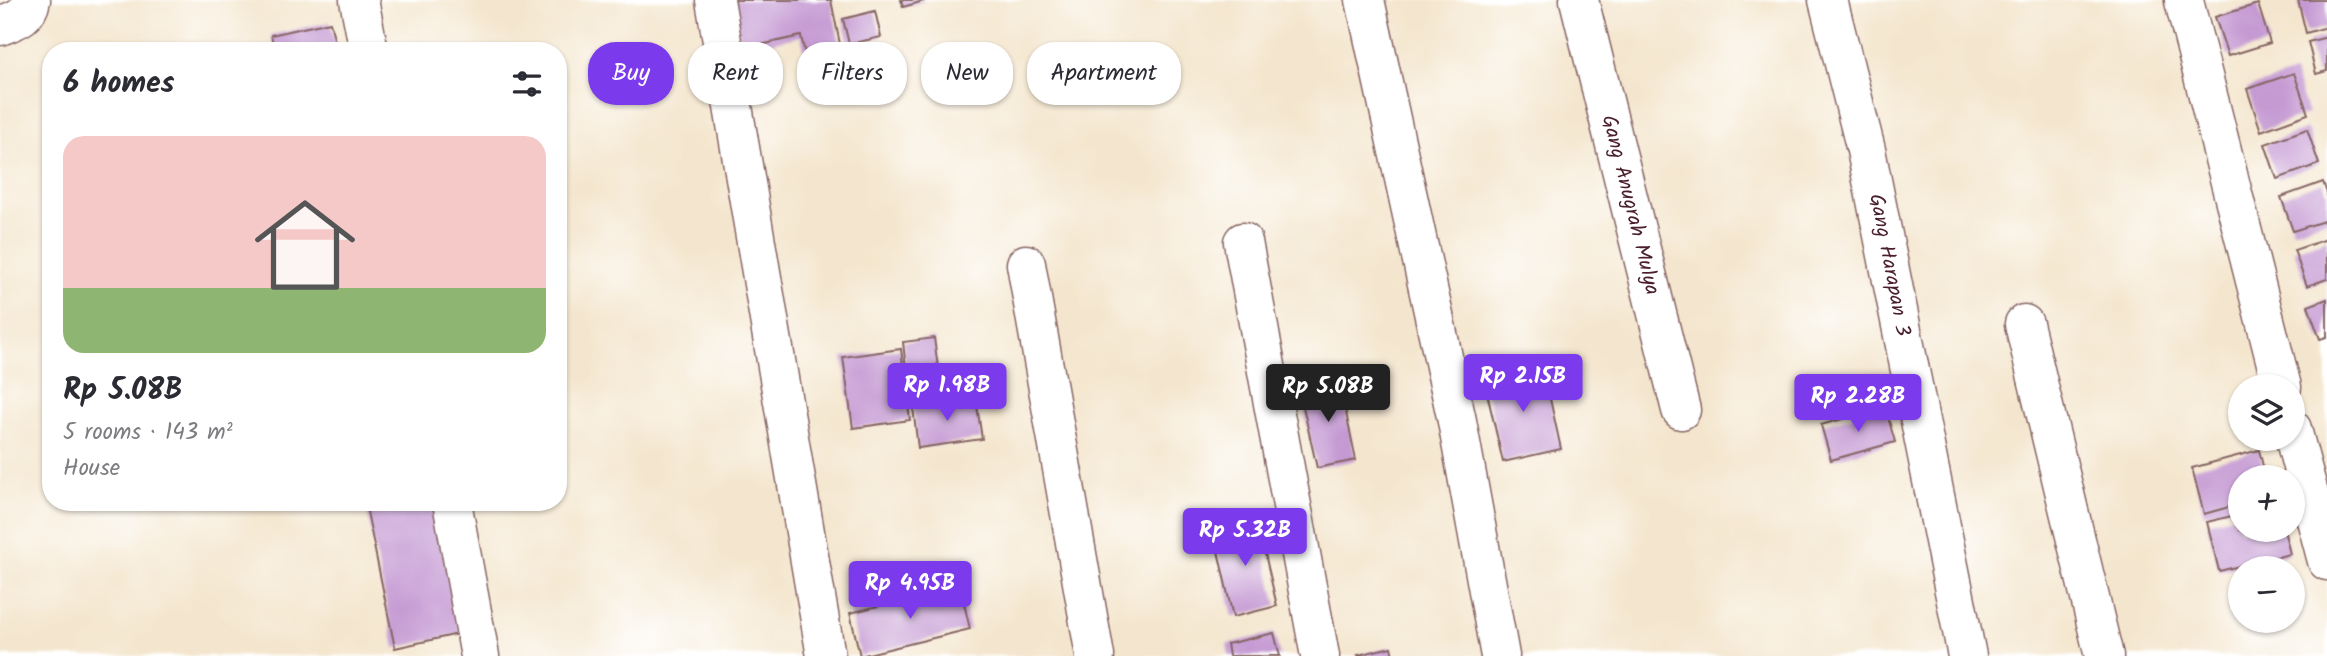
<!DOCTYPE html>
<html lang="en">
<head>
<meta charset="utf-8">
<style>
	:root { --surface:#fff; --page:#f7f7f7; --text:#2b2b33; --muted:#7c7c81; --accent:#7c3aed }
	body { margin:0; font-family:Kalam,sans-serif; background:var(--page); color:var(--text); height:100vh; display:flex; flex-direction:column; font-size:26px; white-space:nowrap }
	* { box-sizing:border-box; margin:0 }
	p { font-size:23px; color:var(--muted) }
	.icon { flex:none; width:38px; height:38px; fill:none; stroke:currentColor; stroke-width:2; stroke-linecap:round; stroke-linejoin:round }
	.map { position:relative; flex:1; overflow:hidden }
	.panel { position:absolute; left:42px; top:42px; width:525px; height:469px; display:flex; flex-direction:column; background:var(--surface); border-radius:28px; box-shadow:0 2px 5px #0004 }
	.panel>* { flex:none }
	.hud { position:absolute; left:588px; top:42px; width:665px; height:63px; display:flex; gap:14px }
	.buttons { position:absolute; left:2228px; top:374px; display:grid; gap:14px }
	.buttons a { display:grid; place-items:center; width:77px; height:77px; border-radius:50%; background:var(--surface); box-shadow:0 2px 5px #0004; font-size:35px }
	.price { position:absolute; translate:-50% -60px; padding:0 16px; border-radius:7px; background:var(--accent); color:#fff; font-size:23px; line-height:46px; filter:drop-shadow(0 2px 4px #0008) }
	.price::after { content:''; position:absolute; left:50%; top:42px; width:21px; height:16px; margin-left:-10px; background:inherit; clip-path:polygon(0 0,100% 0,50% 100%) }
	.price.selected { background:#222; color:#fff }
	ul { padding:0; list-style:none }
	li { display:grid; align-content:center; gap:14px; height:371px; padding:0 21px }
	li span { display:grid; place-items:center; height:217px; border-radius:21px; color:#555 }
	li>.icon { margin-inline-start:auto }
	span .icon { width:126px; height:126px; fill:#fffc; stroke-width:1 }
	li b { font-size:30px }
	h2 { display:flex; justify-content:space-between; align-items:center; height:84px; padding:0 21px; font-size:30px }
	.pill { padding:0 24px; border-radius:28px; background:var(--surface); box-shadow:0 2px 5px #0004; font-size:24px; line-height:63px }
	.pill.selected { background:var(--accent); color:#fff }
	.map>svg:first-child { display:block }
</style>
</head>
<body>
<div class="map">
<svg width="2327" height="656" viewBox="0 0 2327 656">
	<rect width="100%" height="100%" fill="#fff"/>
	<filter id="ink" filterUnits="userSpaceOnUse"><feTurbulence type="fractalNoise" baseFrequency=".0143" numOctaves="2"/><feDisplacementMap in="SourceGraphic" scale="14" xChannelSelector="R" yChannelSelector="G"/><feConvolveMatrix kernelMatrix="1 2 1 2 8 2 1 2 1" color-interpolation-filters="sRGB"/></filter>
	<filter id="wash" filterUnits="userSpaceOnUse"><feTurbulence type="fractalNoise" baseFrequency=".00686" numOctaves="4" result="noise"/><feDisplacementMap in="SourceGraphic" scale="28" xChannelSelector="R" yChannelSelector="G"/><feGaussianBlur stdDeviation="1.57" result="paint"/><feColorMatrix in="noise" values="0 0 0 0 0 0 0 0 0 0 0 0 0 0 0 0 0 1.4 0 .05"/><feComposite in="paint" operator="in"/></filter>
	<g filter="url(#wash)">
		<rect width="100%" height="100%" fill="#f4e6ce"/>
		<g id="blocks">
			<!-- building -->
			<path fill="#c59ad3" d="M 731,0 L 831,0 L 843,59 L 808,67 L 801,36 L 742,49 Z
				M 901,0 L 924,0 L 924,1 L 903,7 Z
				M 2298,0 L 2327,0 L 2327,27 L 2306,33 Z
				M 2258,4 L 2270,43 L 2228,56 L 2215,17 Z
				M 875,11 L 881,37 L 849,44 L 843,19 Z
				M 330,22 L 337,51 L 275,51 L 271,35 Z
				M 2327,37 L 2327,71 L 2316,74 L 2308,42 Z
				M 2294,73 L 2308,114 L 2261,131 L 2247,89 Z
				M 2307,129 L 2319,164 L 2277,179 L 2265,144 Z
				M 2323,182 L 2327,193 L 2327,220 L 2293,231 L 2281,197 Z
				M 2327,239 L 2327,279 L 2307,286 L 2294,250 Z
				M 2327,299 L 2327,337 L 2320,339 L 2308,306 Z
				M 934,338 L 942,397 L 910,402 L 903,342 Z
				M 901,349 L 910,420 L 853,428 L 843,357 Z
				M 1543,367 L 1561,449 L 1503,462 L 1484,380 Z
				M 1339,380 L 1356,460 L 1317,468 L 1299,389 Z
				M 976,399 L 982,439 L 918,448 L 913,407 Z
				M 1885,407 L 1895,442 L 1831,460 L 1821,425 Z
				M 2259,450 L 2266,478 L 2240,478 L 2240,504 L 2204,514 L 2192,468 Z
				M 365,502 L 440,502 L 467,632 L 395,648 Z
				M 2240,514 L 2240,530 L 2284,530 L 2290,554 L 2219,571 L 2207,522 Z
				M 1257,519 L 1277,606 L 1233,617 L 1213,529 Z
				M 960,586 L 970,629 L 860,656 L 850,613 Z
				M 1274,633 L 1280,656 L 1229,656 L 1227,644 Z
				M 1391,647 L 1393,656 L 1359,656 L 1358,655 Z"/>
		</g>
	</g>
	<g filter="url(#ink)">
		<use href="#blocks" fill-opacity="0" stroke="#866564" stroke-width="2"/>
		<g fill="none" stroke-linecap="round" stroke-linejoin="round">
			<defs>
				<path id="minor" d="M 359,0 L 369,51
					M 715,0 L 826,656
					M 1365,0 L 1457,421 L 1500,656
					M 1579,0 L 1681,410
					M 1828,0 L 1866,150 L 1967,656
					M 2184,1 L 2282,387
					M 0,26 C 15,20 28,17 31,0
					M 1243,242 L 1320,656
					M 1026,264 L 1095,656
					M 2024,324 L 2104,656
					M 2292,429 L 2327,561
					M 452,502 L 480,656"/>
			</defs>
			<!-- minor casing -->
			<use href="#minor" stroke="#866564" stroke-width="41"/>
			<!-- minor -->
			<use href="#minor" stroke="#fff" stroke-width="38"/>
		</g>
	</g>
	<g text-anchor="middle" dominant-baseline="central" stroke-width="6" stroke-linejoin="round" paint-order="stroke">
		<!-- street labels -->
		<g font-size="21" fill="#4a1f2b" stroke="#fff">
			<text transform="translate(1630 205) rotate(76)">Gang Anugrah Mulya</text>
			<text transform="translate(1889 265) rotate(79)">Gang Harapan 3</text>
		</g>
	</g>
</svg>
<div class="buttons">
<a><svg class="icon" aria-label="layers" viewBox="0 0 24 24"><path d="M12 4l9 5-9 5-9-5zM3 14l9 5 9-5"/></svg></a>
<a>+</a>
<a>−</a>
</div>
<b class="price" style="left:1523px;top:414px">Rp 2.15B</b>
<b class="price" style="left:947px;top:423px">Rp 1.98B</b>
<b class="price selected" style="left:1328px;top:424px">Rp 5.08B</b>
<b class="price" style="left:1858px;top:434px">Rp 2.28B</b>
<b class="price" style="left:1245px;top:568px">Rp 5.32B</b>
<b class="price" style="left:910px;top:621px">Rp 4.95B</b>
<div class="hud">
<a class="pill selected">Buy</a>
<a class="pill">Rent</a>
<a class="pill">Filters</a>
<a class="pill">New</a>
<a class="pill">Apartment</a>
</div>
<section class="panel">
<h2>6 homes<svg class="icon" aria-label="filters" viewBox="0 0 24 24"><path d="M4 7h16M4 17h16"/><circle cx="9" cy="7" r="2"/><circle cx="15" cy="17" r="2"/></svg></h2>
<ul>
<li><span style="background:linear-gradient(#f6c9c9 70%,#8fb573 0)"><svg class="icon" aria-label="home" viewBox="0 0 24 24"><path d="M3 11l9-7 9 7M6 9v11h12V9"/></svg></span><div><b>Rp 5.08B</b><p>5 rooms · 143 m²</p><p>House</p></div></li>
</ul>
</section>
</div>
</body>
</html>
